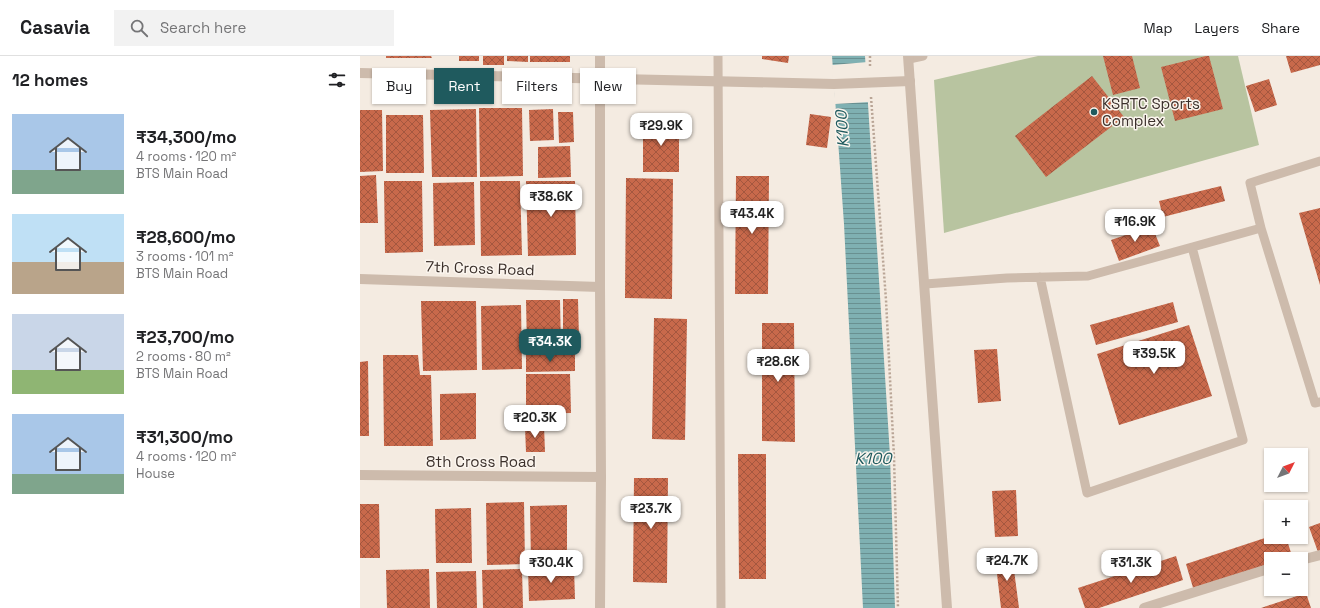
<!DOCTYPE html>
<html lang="en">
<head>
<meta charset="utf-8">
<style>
	:root { --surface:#fff; --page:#f2f2f2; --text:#202124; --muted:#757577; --line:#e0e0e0; --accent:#1f5a5e }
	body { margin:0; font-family:"Space Grotesk",sans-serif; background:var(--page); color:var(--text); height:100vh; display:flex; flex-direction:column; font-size:15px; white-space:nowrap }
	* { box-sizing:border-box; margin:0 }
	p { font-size:13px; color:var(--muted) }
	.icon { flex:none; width:22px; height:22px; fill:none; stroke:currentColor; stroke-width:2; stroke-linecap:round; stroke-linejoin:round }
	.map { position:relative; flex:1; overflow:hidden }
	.panel { display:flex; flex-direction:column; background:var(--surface); width:360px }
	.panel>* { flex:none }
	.guide { position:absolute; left:12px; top:12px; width:380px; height:36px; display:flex; gap:8px }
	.needle { width:26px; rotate:48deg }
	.fabs { position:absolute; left:904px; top:392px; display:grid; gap:8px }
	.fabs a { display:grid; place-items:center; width:44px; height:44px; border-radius:0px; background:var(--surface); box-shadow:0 1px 3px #0004; font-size:20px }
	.price { position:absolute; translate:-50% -34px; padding:0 9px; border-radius:8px; background:#fff; color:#222; font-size:13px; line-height:26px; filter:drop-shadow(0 1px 2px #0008) }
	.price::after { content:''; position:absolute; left:50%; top:24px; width:12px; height:9px; margin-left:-6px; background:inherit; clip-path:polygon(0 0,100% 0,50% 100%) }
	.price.current { background:var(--accent); color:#fff }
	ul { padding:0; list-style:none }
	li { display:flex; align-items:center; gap:12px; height:100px; padding:0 12px }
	li span { display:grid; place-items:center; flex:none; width:112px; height:80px; border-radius:0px; color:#555 }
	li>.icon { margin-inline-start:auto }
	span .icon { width:48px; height:48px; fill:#fffc; stroke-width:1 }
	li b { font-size:17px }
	h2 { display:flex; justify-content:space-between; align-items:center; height:48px; padding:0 12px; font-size:17px }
	.tag { padding:0 14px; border-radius:0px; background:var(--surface); box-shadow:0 1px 3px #0004; font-size:14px; line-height:36px }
	.tag.current { background:var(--accent); color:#fff }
	header { display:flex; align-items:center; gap:24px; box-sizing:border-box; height:56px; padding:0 20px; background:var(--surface); border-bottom:1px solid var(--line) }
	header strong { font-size:19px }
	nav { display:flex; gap:22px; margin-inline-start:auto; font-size:14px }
	.search { width:280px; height:36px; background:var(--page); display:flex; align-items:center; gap:10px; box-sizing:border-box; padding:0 14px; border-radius:0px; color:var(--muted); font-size:15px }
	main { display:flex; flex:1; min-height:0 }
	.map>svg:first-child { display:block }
</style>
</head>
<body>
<header>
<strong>Casavia</strong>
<div class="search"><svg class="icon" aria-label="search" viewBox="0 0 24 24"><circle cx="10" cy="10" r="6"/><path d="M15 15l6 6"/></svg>Search here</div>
<nav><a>Map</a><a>Layers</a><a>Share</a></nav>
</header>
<main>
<section class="panel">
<h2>12 homes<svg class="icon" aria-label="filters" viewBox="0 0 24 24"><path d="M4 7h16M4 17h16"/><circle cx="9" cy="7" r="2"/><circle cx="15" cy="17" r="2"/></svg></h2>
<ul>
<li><span style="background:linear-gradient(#a9c7e8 70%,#7fa58c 0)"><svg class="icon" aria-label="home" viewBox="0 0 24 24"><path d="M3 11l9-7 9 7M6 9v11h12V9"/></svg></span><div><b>₹34,300/mo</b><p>4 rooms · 120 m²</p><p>BTS Main Road</p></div></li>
<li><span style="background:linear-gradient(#bfe0f5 60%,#b9a48a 0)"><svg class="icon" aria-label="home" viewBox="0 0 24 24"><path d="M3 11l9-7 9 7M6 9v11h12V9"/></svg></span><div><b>₹28,600/mo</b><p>3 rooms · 101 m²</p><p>BTS Main Road</p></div></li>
<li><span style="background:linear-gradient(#c9d6e8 70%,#8fb573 0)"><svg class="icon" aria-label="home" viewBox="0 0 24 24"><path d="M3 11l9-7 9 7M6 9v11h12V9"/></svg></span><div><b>₹23,700/mo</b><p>2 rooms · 80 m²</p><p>BTS Main Road</p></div></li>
<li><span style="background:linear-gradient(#a9c7e8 75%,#7fa58c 0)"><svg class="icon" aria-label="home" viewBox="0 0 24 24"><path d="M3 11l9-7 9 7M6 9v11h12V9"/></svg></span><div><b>₹31,300/mo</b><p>4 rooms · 120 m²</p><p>House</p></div></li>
</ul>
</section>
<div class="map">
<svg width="960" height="552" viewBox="0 0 960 552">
	<defs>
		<pattern id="water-rules" width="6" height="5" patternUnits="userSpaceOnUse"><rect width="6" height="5" fill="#7fb0b2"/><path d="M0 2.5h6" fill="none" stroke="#699091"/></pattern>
		<pattern id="building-cross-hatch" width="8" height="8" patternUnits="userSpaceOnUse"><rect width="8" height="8" fill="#c8694b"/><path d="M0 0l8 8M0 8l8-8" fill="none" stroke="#a4573f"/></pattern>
	</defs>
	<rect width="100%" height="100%" fill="#f4ebe1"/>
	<!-- park -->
	<path fill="#b8c4a0" d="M 678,0 L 878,0 L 899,89 L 584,177 L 574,24 Z"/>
	<!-- water -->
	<path fill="url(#water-rules)" d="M 472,0 L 505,0 L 530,400 L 535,552 L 503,552 L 484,168 Z"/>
	<!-- pier -->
	<path fill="#f4ebe1" d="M 508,6 L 510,46 L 475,48 L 472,9 Z"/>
	<!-- building -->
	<path fill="url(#building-cross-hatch)" d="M 26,0 L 71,0 L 72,2 L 26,2 Z
		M 99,0 L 119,0 L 119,5 L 99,5 Z
		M 123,0 L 144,0 L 144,9 L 123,9 Z
		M 147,0 L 168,0 L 168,6 L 147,5 Z
		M 170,0 L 210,0 L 210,6 L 170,6 Z
		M 402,0 L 429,0 L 428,7 L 402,3 Z
		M 743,0 L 772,0 L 780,32 L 753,39 Z
		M 846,0 L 849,0 L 863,53 L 815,65 L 801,11 Z
		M 926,0 L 960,0 L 960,9 L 931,17 Z
		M 732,20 L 764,61 L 686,121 L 655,80 Z
		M 909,23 L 917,49 L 895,56 L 886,30 Z
		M 119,52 L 162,52 L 163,120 L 120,121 Z
		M 116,53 L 117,121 L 72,121 L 70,54 Z
		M 193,53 L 194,84 L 170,85 L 169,54 Z
		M 0,54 L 22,54 L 23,115 L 0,116 Z
		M 198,56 L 213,56 L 214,86 L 199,87 Z
		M 450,58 L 471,61 L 467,92 L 446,89 Z
		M 26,59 L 63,59 L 64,117 L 26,117 Z
		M 319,65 L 319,116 L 283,116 L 283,66 Z
		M 210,90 L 211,121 L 178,122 L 178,91 Z
		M 16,119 L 18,167 L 0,167 L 0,120 Z
		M 376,120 L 409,120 L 408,238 L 375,238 Z
		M 266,122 L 313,123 L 312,243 L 265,242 Z
		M 24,125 L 62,125 L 63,196 L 25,197 Z
		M 120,125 L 160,125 L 162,199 L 121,200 Z
		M 166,125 L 215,125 L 216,199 L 168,200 Z
		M 114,126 L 115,189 L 74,190 L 73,127 Z
		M 861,130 L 865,145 L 803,161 L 799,145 Z
		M 960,152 L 960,229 L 939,157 Z
		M 792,170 L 800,190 L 759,205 L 751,184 Z
		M 203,243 L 218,243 L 219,283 L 203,283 Z
		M 166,244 L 200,244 L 201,293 L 167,293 Z
		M 61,245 L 116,245 L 117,314 L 63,315 Z
		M 813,246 L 818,266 L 736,289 L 730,269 Z
		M 161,249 L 162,313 L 122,314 L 121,250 Z
		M 294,262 L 327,263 L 325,384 L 292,383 Z
		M 402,267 L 434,267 L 435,386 L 402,385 Z
		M 829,269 L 852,340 L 759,369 L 737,298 Z
		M 637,293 L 641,345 L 618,347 L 614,294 Z
		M 166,298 L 215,298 L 215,315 L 166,316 Z
		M 23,299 L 58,299 L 60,319 L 71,319 L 73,390 L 24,390 Z
		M 8,305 L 9,380 L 0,380 L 0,306 Z
		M 166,318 L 210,318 L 211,357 L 166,358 Z
		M 116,337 L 116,383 L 80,384 L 80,338 Z
		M 184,370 L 185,396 L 166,396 L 165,371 Z
		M 378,398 L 406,398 L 406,523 L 379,523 Z
		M 274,422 L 308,422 L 307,527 L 273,526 Z
		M 656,434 L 658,480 L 635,481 L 632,435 Z
		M 164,446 L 165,508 L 127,509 L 126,447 Z
		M 0,448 L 19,448 L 20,502 L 0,502 Z
		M 207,449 L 207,507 L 171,507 L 170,450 Z
		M 111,452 L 112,507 L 76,507 L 75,453 Z
		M 960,467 L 960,495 L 958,496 L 949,471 Z
		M 911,480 L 926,481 L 933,503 L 911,503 L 911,510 L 834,535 L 826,508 Z
		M 652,499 L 659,552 L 641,552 L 635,501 Z
		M 816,500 L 823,524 L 739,552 L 725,552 L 718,532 Z
		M 214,512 L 215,543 L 169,545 L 168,513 Z
		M 69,513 L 70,552 L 27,552 L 26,514 Z
		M 162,513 L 163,552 L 123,552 L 122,514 Z
		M 116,515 L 117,552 L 77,552 L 76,516 Z
		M 946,537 L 951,552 L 901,552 Z"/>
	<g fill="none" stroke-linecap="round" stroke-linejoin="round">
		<!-- path -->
		<path stroke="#b9a596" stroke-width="2.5" stroke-dasharray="2 2" stroke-linecap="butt" d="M 510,0 L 510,12
			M 511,41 L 526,244 L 534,401 L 538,552"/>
		<!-- service -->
		<path stroke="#cdbbac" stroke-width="9" d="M 358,0 L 361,552
			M 549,3 L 563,0
			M 960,105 L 890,127 L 901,172 L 955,347 L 960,346
			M 680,221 L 727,437 L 883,384 L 832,191
			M 565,228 L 647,222 L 728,220 L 901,172"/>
		<!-- minor -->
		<path stroke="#cdbbac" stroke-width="10" d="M 0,17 L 474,28 L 550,25
			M 0,223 L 240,231
			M 0,419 L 241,421
			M 941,504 L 960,499
			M 784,552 L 911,512"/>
		<!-- tertiary -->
		<path stroke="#cdbbac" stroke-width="10" d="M 240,0 L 240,231 L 241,421 L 240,552
			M 548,0 L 587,552"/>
	</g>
	<!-- markers -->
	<circle fill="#1f5a5e" stroke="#fbf5ee" stroke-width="1.5" cx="734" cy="56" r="4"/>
	<g text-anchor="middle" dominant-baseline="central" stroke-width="3" stroke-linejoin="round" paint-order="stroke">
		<!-- poi labels -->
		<g font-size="15" fill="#3b302b" stroke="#fbf5ee" text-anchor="start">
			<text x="742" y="47">KSRTC Sports<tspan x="742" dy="17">Complex</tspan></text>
		</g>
		<!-- street labels -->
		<g font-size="15" fill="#3b302b" stroke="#fbf5ee">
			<text transform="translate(120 212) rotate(2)">7th Cross Road</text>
			<text x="121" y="405">8th Cross Road</text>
		</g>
		<!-- water labels -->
		<g font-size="16" font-style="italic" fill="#1f5a5e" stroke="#fbf5ee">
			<text transform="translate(482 73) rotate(-94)">K100</text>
			<text x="513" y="402">K100</text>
		</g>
	</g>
</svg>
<div class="fabs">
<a><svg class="needle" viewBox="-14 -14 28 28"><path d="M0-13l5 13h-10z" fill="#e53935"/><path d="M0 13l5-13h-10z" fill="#757577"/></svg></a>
<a>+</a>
<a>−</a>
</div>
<b class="price" style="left:301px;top:91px">₹29.9K</b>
<b class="price" style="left:191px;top:162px">₹38.6K</b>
<b class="price" style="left:392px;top:179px">₹43.4K</b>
<b class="price" style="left:775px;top:187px">₹16.9K</b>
<b class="price current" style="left:190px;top:307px">₹34.3K</b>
<b class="price" style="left:794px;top:319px">₹39.5K</b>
<b class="price" style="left:418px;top:327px">₹28.6K</b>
<b class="price" style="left:175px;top:383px">₹20.3K</b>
<b class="price" style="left:291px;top:474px">₹23.7K</b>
<b class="price" style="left:647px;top:526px">₹24.7K</b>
<b class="price" style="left:191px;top:528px">₹30.4K</b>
<b class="price" style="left:771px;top:528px">₹31.3K</b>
<div class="guide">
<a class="tag">Buy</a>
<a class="tag current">Rent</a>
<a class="tag">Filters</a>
<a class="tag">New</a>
</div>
</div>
</main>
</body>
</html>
